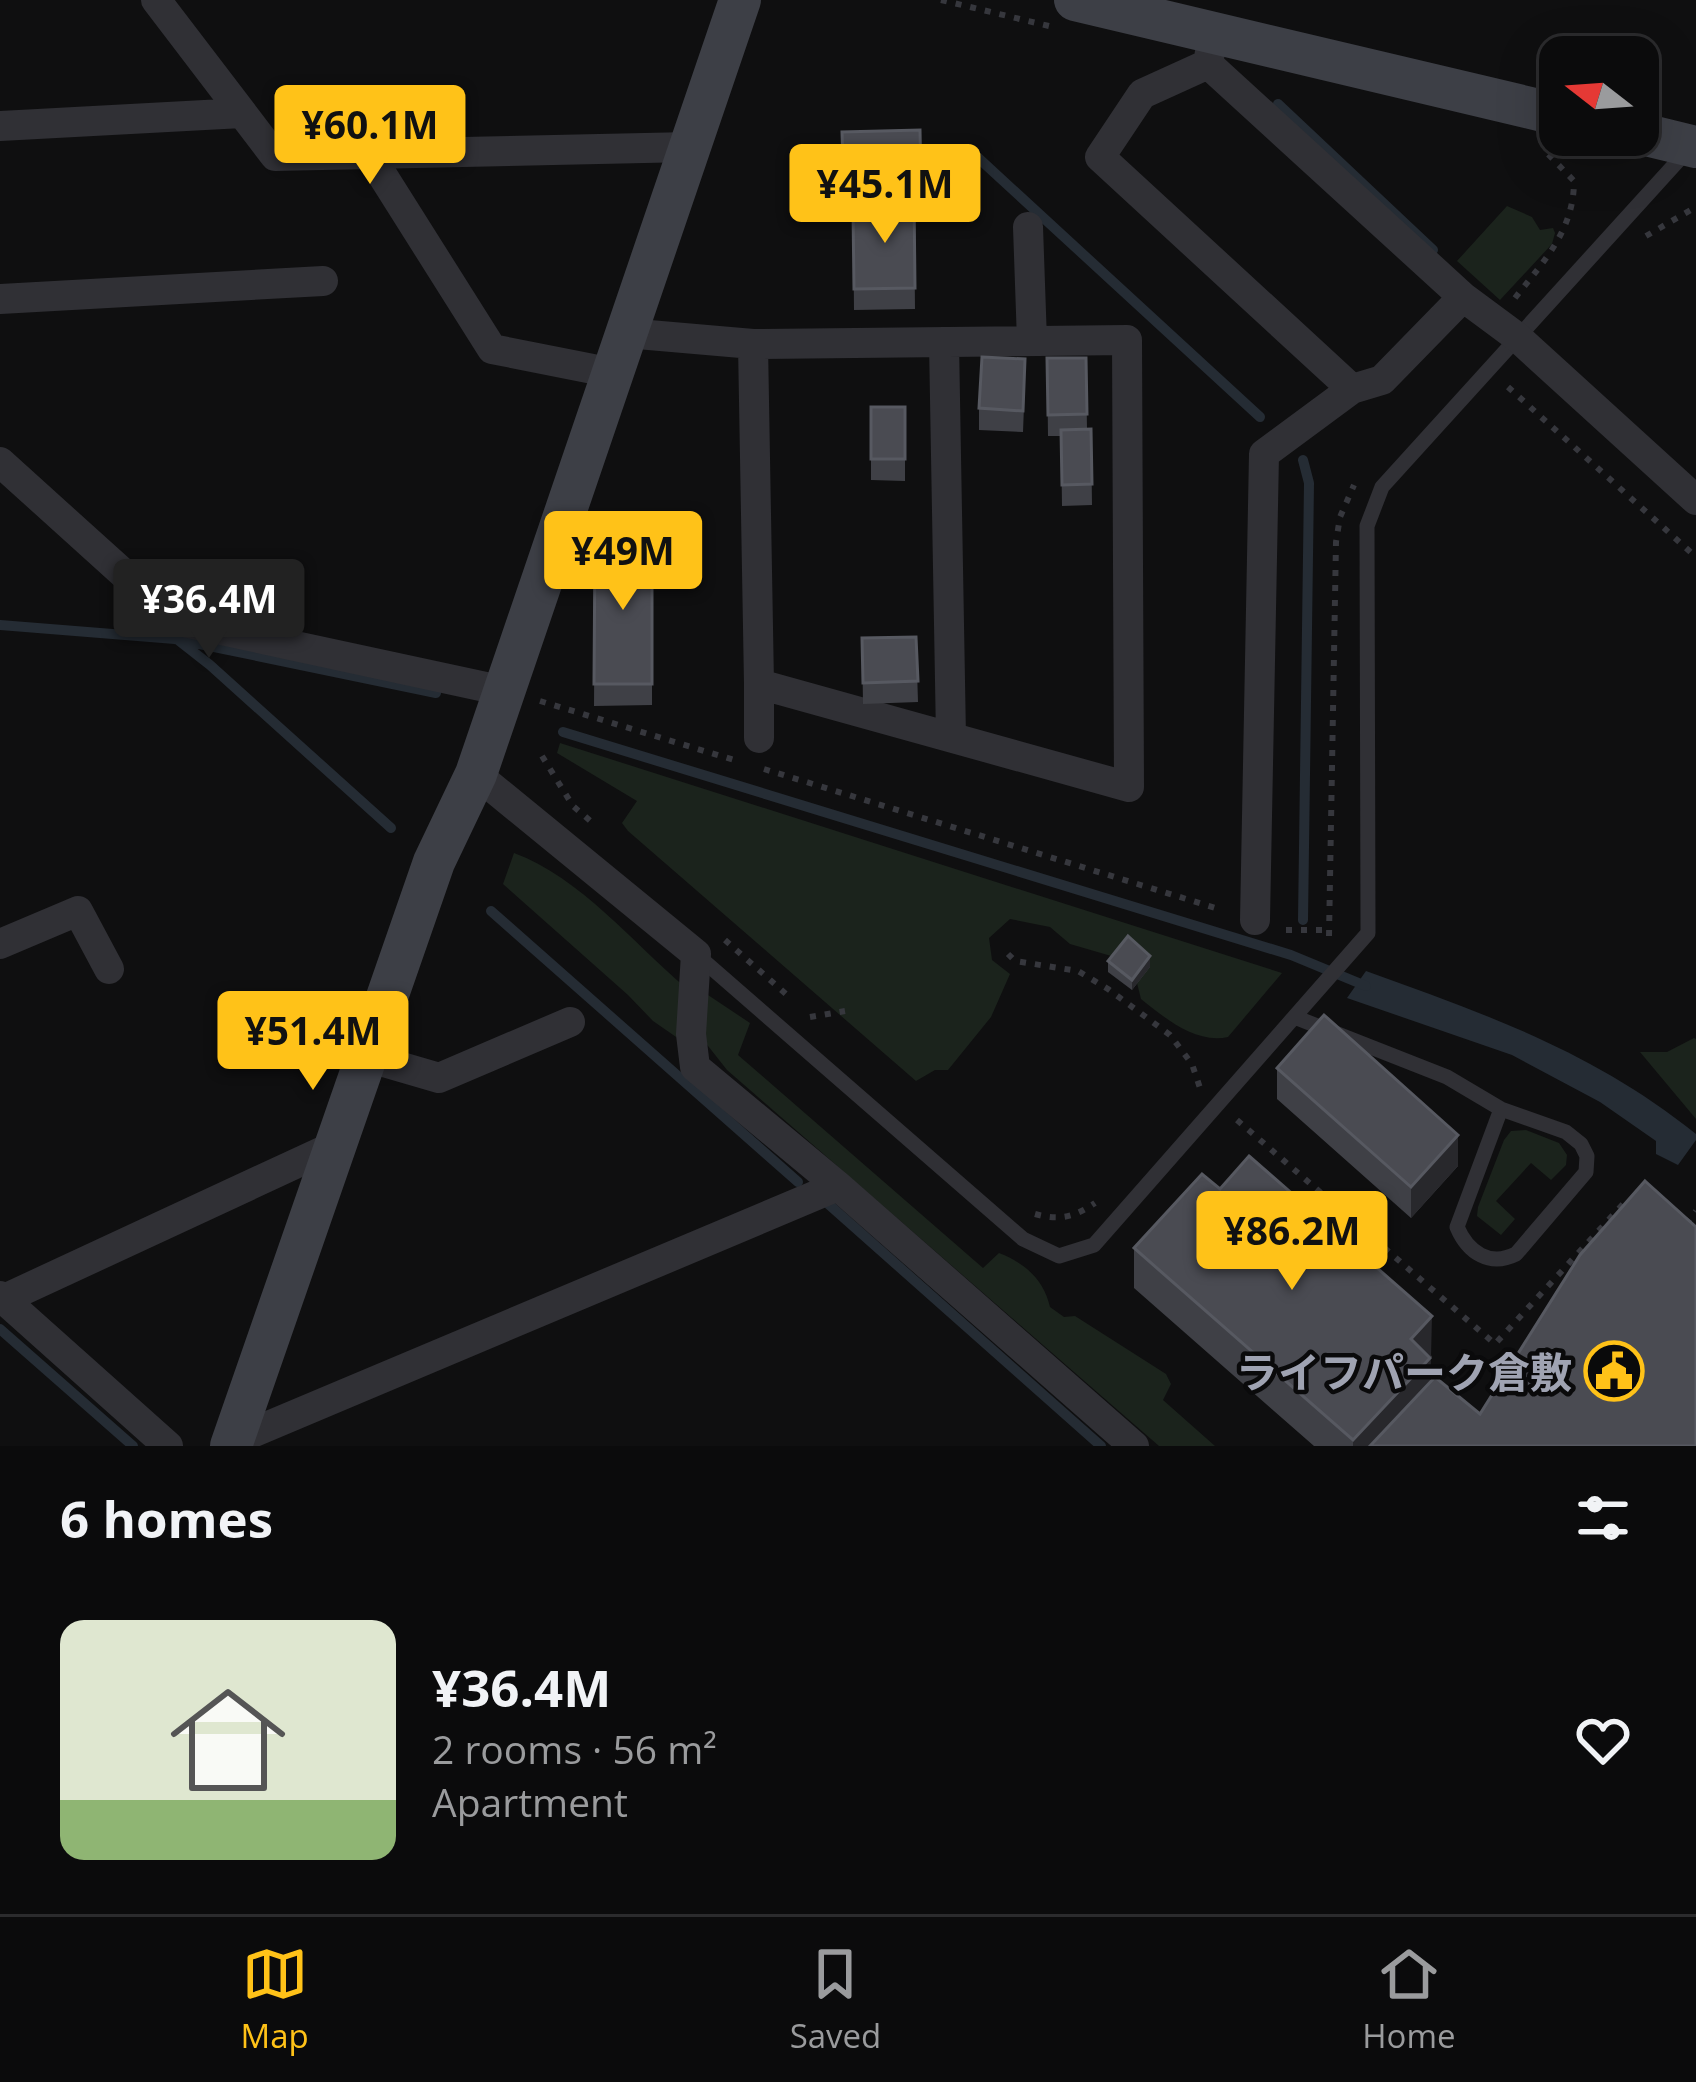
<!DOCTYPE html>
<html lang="en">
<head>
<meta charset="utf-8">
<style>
	:root { --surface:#0b0b0c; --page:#141415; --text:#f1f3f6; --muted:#9a9b9d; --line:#2b2b2d; --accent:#ffc218 }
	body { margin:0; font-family:"Open Sans","Noto Sans JP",sans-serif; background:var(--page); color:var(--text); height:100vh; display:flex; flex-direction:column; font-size:45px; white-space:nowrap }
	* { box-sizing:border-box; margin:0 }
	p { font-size:39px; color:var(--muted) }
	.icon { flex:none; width:66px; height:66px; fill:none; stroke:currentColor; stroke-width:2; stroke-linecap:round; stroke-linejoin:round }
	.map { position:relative; height:1446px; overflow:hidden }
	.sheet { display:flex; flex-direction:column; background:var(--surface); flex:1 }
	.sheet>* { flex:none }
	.needle { width:78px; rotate:287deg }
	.controls { position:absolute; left:1539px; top:36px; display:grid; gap:24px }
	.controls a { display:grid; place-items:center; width:120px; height:120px; border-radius:24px; background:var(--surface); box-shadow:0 12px 48px #0002,0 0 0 3px var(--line); font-size:60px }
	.price { position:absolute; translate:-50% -102px; padding:0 27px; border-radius:12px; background:var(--accent); color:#111; font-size:39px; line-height:78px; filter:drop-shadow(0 3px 6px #0008) }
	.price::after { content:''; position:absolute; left:50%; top:72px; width:36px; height:27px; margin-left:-18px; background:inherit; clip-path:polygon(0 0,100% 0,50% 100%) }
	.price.current { background:#222; color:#fff }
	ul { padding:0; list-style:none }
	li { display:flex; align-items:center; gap:36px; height:300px; padding:0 60px }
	li span { display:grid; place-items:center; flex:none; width:336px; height:240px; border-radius:24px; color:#555 }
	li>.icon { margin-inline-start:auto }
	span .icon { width:144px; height:144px; fill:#fffc; stroke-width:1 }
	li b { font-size:51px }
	h2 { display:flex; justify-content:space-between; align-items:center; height:144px; padding:0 60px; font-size:51px }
	.tab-bar { display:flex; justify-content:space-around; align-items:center; height:168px; border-top:3px solid var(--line); background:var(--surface); font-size:33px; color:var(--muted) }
	.tab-bar a { display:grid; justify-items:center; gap:6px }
	.tab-bar .current { color:var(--accent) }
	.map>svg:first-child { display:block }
</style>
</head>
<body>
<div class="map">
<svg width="1696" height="1446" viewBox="0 0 1696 1446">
	<rect width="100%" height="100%" fill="#0f0f10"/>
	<!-- green -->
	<path fill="#1b231c" d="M 1507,206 L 1532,217 L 1540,230 L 1553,228 L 1555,233 L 1552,244 L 1500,300 L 1457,261 Z
		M 560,743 L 1282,973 L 1228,1037 C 1195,1044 1165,1018 1141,999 L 1137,983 L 1149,967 L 1070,944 L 1050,927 L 1010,919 L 989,938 L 992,960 L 1010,974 L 991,1017 L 948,1070 L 935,1070 L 916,1081 L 628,831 L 622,823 L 637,801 L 557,753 Z
		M 514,853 C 581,878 631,941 685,987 L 679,1039 L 653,1021 L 628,995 L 503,884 Z
		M 702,991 L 750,1023 L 738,1055 L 983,1268 L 999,1253 C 1025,1263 1044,1280 1050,1307 L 1064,1317 L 1075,1316 L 1166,1374 L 1171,1384 L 1163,1400 L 1215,1446 L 1159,1446 L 727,1070 L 701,1037 Z
		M 1694,1038 L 1696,1039 L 1696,1119 L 1640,1052 L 1667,1052 Z
		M 1526,1130 L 1559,1143 L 1567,1155 L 1566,1165 L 1551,1180 L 1531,1163 L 1496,1201 L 1515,1219 L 1501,1235 L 1477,1216 L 1478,1207 L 1504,1140 L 1511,1131 Z"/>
	<!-- water -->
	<path fill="#252c34" d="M 1366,971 C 1488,1015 1594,1052 1696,1134 L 1696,1140 L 1678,1165 L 1656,1154 L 1656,1141 L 1600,1102 L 1512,1055 L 1347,998 Z"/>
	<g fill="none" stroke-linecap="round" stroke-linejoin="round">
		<!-- stream -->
		<path stroke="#252c34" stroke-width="10" d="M 1278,104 L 1433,250
			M 974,154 L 1260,417
			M 1303,460 L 1309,483 L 1303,920
			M 0,625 L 175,639 L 436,693
			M 159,625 L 210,665 L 391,828
			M 563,732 L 1291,955 L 1366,986
			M 491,911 L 798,1182
			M 826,1202 L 1101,1446
			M 0,1329 L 133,1446"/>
		<!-- path -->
		<path stroke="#36373d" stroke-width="6" stroke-dasharray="6 9" stroke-linecap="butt" d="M 941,0 L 1049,26
			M 1646,236 L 1696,207
			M 1515,298 C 1544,261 1574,230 1574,181 L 1548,154
			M 1508,387 L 1696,557
			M 540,701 L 734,760
			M 542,756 L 573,806 L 594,824
			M 764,769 L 1222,910
			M 1286,930 L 1330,930
			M 1329,936 L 1336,542 L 1340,517 L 1354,485
			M 725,940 L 787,995
			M 1008,954 L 1015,961 L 1078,971 L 1108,989 L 1170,1035 L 1192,1064 L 1200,1088
			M 810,1017 L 845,1011
			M 1237,1120 L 1495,1344 L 1624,1203 L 1630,1201
			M 1035,1214 C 1059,1221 1075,1217 1095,1203
			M 1686,1224 L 1696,1211"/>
		<!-- lane -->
		<path stroke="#303035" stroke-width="15" d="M 698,956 L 1023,1239 L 1059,1256 L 1094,1245 L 1368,933 L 1367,526 L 1382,487 L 1686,152
			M 1297,1018 L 1447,1077 L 1501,1109 L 1566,1132 L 1581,1144 L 1587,1156 L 1586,1172 L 1516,1254 C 1490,1267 1468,1253 1457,1227 L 1501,1109"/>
		<!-- street -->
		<path stroke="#303035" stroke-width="30" d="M 156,0 L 275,156 L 690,147
			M 1213,34 L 1208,64 L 1463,297 L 1517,337 L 1696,500
			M 1208,64 L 1142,94 L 1100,157 L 1352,389
			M 0,126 L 242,113
			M 369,154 L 492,349 L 613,373
			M 1028,227 L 1032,341
			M 0,299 L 323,281
			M 626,333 L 753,344 L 1127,340 L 1129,787 L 759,684 L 753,344
			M 944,342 L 951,737
			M 0,462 L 175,620 L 504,691
			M 759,738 L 759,684
			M 476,774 L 696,954 L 691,1034 L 695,1067 L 838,1186 L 1134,1446
			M 1255,920 L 1264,454 L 1352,389 L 1382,380 L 1463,297
			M 0,944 L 78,911 L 109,969
			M 367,1057 L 439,1078 L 570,1022
			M 0,1296 L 168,1446
			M 0,1301 L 336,1145
			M 233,1441 L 838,1186"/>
		<!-- secondary -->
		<path stroke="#3d3f46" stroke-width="42" d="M 1075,0 L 1560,115
			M 1638,133 L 1696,147
			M 231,1446 L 434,862 L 476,774 L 740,0"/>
	</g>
	<!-- wall -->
	<path fill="#3f4046" d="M 920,130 L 921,206 L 914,206 L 915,309 L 854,310 L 853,209 L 890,209 L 890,207 L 884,207 L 884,184 L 843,185 L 842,132 Z
		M 1047,358 L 1086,358 L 1087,430 L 1091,429 L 1092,505 L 1062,506 L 1061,436 L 1048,436 Z
		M 1025,380 L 1023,432 L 979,430 L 979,408 Z
		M 871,407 L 905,407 L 905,481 L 871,480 Z
		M 595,542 L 652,543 L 652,705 L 594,706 Z
		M 916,637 L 918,702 L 863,704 L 862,638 Z
		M 1108,961 L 1150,967 L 1132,990 L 1108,972 Z
		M 1277,1068 L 1458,1166 L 1411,1218 L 1277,1099 Z
		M 1134,1248 L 1432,1356 L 1430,1359 L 1430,1383 L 1480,1414 L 1696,1446 L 1314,1446 L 1134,1288 Z"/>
	<!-- shaded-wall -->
	<path fill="#28282c" d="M 1150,956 L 1150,967 L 1132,990 L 1132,980 Z
		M 1458,1135 L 1458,1166 L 1411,1218 L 1411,1187 Z
		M 1432,1316 L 1430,1398 L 1385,1446 L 1353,1446 L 1353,1440 L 1411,1339 Z"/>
	<!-- building -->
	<path fill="#4a4b52" stroke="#575961" stroke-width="3" d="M 920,130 L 921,185 L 884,186 L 884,163 L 843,164 L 842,132 Z
		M 889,196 L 914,196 L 915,288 L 854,289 L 853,209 L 890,209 Z
		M 982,357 L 1025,359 L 1023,411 L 979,408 Z
		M 1047,358 L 1086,358 L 1087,414 L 1048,415 Z
		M 871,407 L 905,407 L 905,459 L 871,459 Z
		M 1091,429 L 1092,484 L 1062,485 L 1061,430 Z
		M 595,542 L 652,543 L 652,684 L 594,684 Z
		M 916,637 L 918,681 L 863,683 L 862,638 Z
		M 1128,936 L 1150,956 L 1132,980 L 1108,961 Z
		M 1324,1015 L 1458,1135 L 1411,1187 L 1277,1068 Z
		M 1249,1156 L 1432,1316 L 1411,1339 L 1430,1358 L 1353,1440 L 1134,1248 L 1202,1174 L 1220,1189 Z
		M 1645,1181 L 1696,1227 L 1696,1446 L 1370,1446 L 1435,1377 L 1480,1414 L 1580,1255 Z"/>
	<!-- icons -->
	<defs>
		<symbol id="civic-ring" viewBox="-11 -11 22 22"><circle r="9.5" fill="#0a0a0b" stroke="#ffc218" stroke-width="1.5"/><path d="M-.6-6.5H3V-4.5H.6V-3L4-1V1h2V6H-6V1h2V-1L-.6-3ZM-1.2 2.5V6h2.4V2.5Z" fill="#ffc218"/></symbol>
	</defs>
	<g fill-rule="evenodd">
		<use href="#civic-ring" x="1581" y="1338" width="66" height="66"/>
	</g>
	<g text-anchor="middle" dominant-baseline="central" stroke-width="9" stroke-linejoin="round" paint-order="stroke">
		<!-- poi labels -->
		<g font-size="42" font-weight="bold" fill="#9fa3b2" stroke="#0a0a0b" text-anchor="end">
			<text x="1572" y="1371">ライフパーク倉敷</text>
		</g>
	</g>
</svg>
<div class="controls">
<a><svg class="needle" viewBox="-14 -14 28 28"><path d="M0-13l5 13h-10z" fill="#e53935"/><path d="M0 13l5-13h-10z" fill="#9a9b9d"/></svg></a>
</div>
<b class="price" style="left:370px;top:187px">¥60.1M</b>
<b class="price" style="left:885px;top:246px">¥45.1M</b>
<b class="price" style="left:623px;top:613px">¥49M</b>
<b class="price current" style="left:209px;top:661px">¥36.4M</b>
<b class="price" style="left:313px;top:1093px">¥51.4M</b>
<b class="price" style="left:1292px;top:1293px">¥86.2M</b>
</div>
<section class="sheet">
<h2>6 homes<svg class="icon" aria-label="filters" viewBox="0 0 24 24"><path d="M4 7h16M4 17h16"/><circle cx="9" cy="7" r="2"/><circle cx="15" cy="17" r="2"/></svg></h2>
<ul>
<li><span style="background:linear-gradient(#dfe7d0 75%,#8fb573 0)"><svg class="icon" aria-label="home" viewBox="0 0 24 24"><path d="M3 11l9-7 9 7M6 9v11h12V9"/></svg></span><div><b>¥36.4M</b><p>2 rooms · 56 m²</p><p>Apartment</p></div><svg class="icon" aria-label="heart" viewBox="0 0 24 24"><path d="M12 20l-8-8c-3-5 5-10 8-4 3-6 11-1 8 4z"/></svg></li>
</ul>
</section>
<nav class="tab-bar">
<a class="current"><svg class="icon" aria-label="map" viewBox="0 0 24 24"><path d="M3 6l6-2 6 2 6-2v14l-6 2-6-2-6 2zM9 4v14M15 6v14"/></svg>Map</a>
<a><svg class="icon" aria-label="saved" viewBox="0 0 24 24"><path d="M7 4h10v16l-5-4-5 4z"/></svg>Saved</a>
<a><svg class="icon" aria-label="home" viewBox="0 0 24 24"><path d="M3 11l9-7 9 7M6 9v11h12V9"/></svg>Home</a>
</nav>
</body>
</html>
